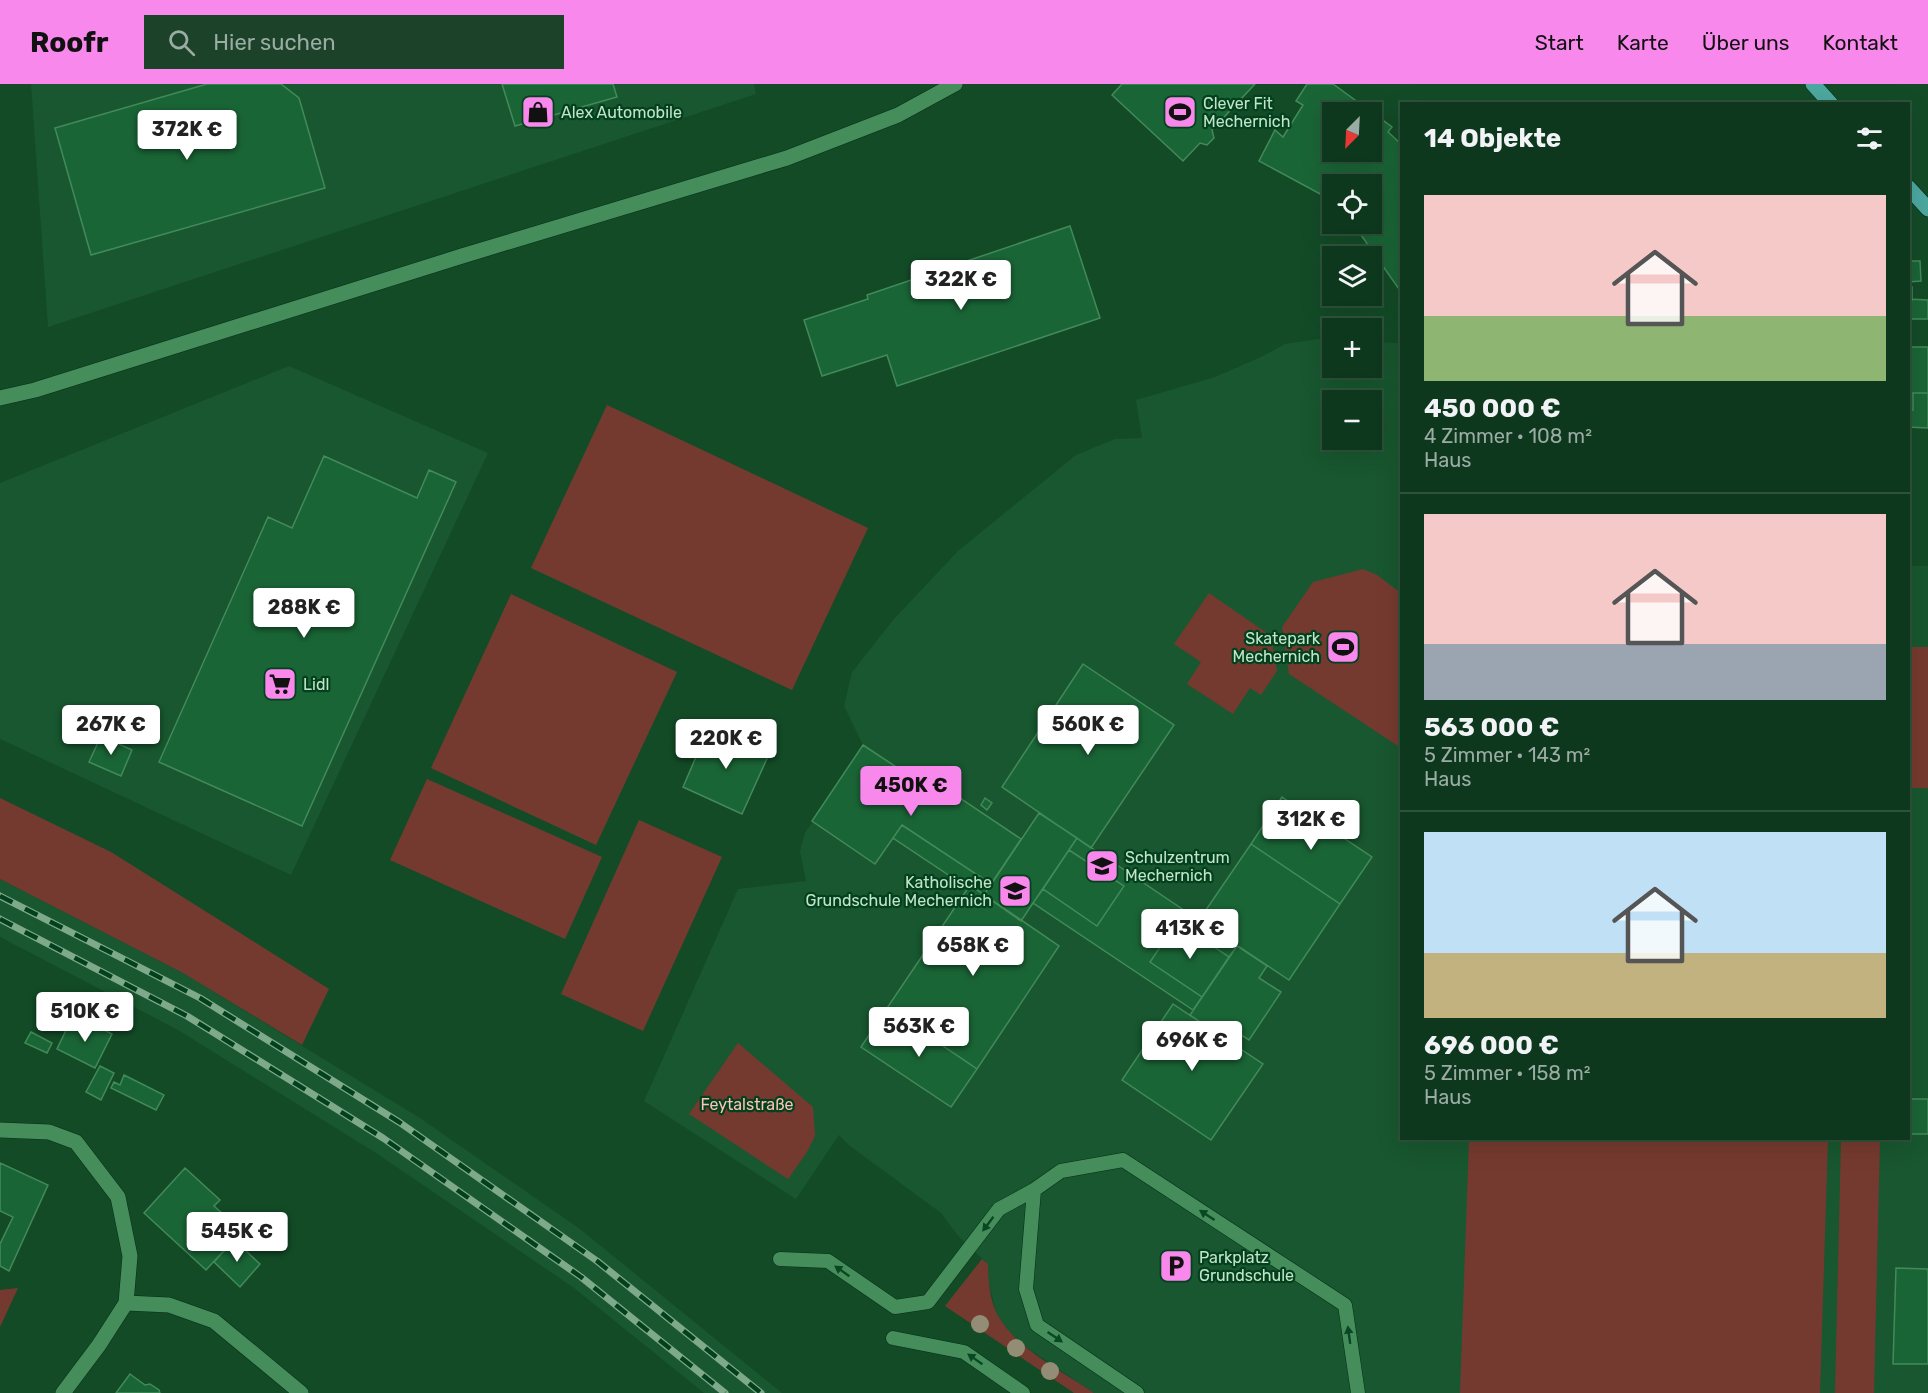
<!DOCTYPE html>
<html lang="de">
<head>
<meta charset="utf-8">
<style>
	:root { --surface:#0e381d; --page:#1c432a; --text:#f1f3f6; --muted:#9baca4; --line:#2e523b; --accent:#f888eb }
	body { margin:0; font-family:Rubik,sans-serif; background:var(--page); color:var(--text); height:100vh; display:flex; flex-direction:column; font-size:22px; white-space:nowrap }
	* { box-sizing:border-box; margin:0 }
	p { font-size:20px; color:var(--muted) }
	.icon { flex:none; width:33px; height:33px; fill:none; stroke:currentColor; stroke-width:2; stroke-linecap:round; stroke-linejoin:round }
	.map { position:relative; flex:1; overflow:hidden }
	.details { position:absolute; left:1400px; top:18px; width:510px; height:1038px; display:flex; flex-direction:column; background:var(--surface); border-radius:0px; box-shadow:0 6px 24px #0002,0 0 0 2px var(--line) }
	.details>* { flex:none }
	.needle { width:39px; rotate:204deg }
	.controls { position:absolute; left:1322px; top:18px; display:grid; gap:12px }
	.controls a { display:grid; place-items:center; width:60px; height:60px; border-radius:0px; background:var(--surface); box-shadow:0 6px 24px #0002,0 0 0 2px var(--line); font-size:30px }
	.price { position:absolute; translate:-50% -51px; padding:0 14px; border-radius:6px; background:#fff; color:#222; font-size:20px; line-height:39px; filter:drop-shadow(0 2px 3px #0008) }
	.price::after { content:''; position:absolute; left:50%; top:36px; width:18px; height:14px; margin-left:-9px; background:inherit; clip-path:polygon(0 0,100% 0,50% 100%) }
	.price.on { background:var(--accent); color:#111 }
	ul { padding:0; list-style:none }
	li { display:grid; align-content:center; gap:12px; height:318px; padding:0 24px }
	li+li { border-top:2px solid var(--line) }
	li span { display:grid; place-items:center; height:186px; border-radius:0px; color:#555 }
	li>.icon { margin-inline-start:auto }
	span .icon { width:108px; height:108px; fill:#fffc; stroke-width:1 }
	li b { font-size:26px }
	h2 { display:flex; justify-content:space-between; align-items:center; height:72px; padding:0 24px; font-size:26px }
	header { display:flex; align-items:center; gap:36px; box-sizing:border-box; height:84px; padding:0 30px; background:var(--accent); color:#111 }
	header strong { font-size:28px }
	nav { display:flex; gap:33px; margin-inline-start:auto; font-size:21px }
	.search { width:420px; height:54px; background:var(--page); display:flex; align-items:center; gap:15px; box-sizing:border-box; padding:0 21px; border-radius:0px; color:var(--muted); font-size:22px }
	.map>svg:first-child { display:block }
</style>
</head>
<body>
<header>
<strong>Roofr</strong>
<div class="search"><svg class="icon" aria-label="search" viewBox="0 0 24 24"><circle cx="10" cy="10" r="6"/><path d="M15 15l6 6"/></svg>Hier suchen</div>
<nav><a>Start</a><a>Karte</a><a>Über uns</a><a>Kontakt</a></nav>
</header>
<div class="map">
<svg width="1928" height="1309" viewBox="0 0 1928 1309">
	<rect width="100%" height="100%" fill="#134b27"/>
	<!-- built -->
	<path fill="#18572f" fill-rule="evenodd" d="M 31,0 L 754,0 L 756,10 L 48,243 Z
		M 1318,255 L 1332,256 L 1332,284 L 1371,284 L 1371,258 L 1401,259 L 1401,1054 L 1908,1054 L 1908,482 L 1928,482 L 1928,1309 L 1094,1309 L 1014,1255 L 996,1229 L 988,1196 L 988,1180 L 960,1154 L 941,1129 L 850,1062 L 839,1051 L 796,1115 L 644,1017 L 738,805 L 806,797 L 800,767 L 805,749 L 863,661 L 844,622 L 852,588 L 894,535 L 958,467 L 1076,371 L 1115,355 L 1142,354 L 1136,316 L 1215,293 L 1261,273 L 1285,260 ZM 1332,316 L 1371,316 L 1371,356 L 1332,356 Z
		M 289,282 L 488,369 L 291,791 L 0,655 L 0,399 Z
		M 0,795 L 183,889 L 420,1034 L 580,1145 L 782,1309 L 704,1309 L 574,1204 L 376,1069 L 178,946 L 0,853 Z"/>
	<!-- green -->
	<path fill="#753a2f" d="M 607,321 L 868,444 L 792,606 L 531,484 Z
		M 1363,485 L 1377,491 L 1401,509 L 1401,664 L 1289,590 L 1282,543 L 1313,498 Z
		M 1209,509 L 1271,552 L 1277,587 L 1261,611 L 1250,604 L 1233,630 L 1187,600 L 1201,578 L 1174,560 Z
		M 511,510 L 677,588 L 596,761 L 431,684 Z
		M 1908,563 L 1928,563 L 1928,704 L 1908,704 Z
		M 427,695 L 602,773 L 565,855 L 390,776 Z
		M 0,714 L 111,768 L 329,905 L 302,961 L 183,889 L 0,795 Z
		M 639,736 L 722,773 L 643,947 L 561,910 Z
		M 738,959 L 813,1023 L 815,1052 L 807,1068 L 788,1095 L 689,1030 Z
		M 1469,1055 L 1828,1055 L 1820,1309 L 1460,1309 Z
		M 1841,1055 L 1880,1055 L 1874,1309 L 1835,1309 Z
		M 982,1175 L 988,1180 C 988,1196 990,1216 997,1230 C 1016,1265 1062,1287 1094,1309 L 1074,1309 L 945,1222 Z
		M 18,1204 L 0,1243 L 0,1206 Z"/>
	<!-- building -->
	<path fill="#1a6536" stroke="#438a59" stroke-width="1.5" fill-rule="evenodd" d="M 207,0 L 281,0 L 299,14 L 325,104 L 91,171 L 55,44 Z
		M 502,0 L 613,0 L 617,13 L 515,42 Z
		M 1122,0 L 1255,0 L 1212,46 L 1214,54 L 1207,61 L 1200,59 L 1183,77 L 1112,11 Z
		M 1307,0 L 1333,0 L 1392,43 L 1388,48 L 1401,60 L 1401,208 L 1361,151 L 1367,147 L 1361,140 L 1371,140 L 1371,100 L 1332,100 L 1332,111 L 1325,106 L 1322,111 L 1259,77 L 1275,46 L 1283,53 L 1303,21 L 1296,17 ZM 1332,28 L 1371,28 L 1371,68 L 1332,68 Z
		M 1070,142 L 1100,234 L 897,302 L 887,271 L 822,292 L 804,236 L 868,215 L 867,211 Z
		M 1908,177 L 1920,177 L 1921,197 L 1908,198 Z
		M 1912,203 L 1912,216 L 1908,215 L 1908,204 Z
		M 1908,215 L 1928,216 L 1928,235 L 1908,235 Z
		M 1908,263 L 1928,263 L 1928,309 L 1908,309 Z
		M 1913,309 L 1928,309 L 1928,344 L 1908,343 L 1908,326 L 1913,326 Z
		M 324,372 L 417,414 L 429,386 L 456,398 L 302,742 L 159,678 L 268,433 L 292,444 Z
		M 1083,580 L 1174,641 L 1091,764 L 1002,703 Z
		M 709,643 L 769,670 L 742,730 L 683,703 Z
		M 101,652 L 132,666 L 121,692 L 89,678 Z
		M 863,661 L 925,702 L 930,694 L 1021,755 L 991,800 L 902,741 L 875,780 L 812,737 Z
		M 1282,713 L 1372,773 L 1340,820 L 1251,760 Z
		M 985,714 L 992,719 L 987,726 L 981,721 Z
		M 1039,729 L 1077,754 L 1021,837 L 984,811 Z
		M 902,741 L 991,800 L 984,811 L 970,801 L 968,804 L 893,754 Z
		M 1077,754 L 1237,862 L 1229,873 L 1177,838 L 1150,878 L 1202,913 L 1193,926 L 1033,819 L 1043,805 L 1097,842 L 1124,802 L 1069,766 Z
		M 1251,760 L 1340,820 L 1289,896 L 1199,836 Z
		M 1069,766 L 1124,802 L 1097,842 L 1043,805 Z
		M 970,801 L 1059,862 L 977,985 L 887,924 Z
		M 1177,838 L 1229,873 L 1202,913 L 1150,878 Z
		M 1237,862 L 1267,882 L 1259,894 L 1281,908 L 1249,956 L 1232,945 L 1225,955 L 1190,931 Z
		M 1173,920 L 1263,980 L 1211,1056 L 1122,996 Z
		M 887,924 L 977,985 L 951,1023 L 861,963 Z
		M 70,938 L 89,947 L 93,940 L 112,950 L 95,984 L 57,965 Z
		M 31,948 L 52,959 L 47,969 L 25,959 Z
		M 100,982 L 114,989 L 101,1016 L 86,1008 Z
		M 124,991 L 164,1011 L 156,1026 L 111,1004 L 114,998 L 120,1001 Z
		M 1908,1015 L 1928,1015 L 1928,1050 L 1908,1050 Z
		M 0,1079 L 48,1101 L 9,1187 L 0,1182 L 0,1160 L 13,1133 L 0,1127 Z
		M 185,1084 L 220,1116 L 214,1122 L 242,1147 L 206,1186 L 144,1129 Z
		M 234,1156 L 260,1180 L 240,1203 L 214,1178 Z
		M 1896,1184 L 1928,1185 L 1928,1280 L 1893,1280 Z
		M 130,1290 L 145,1301 L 150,1300 L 159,1306 L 160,1309 L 116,1309 Z"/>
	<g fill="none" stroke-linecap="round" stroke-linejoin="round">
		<defs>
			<path id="lane" d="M 1034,1106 L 1026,1205 L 1037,1241 L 1137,1309
				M 780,1175 L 828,1177 L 895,1223 L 928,1218 L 999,1125 L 1034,1106 L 1061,1087 L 1123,1076 L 1345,1221 L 1358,1309
				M 893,1254 L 964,1268 L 1023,1309"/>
			<path id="street" d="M 0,1046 L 49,1048 L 76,1058 L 118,1113 L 130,1172 L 126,1219 L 99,1261 L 63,1309
				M 126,1219 L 169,1221 L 214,1237 L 301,1309"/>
			<path id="secondary" d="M 0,314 L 35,306 L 462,172 L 787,74 L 898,31 L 955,0"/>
			<path id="primary" d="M 1813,0 L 1831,20
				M 1908,103 L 1928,125"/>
		</defs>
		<!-- lane casing -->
		<use href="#lane" stroke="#072e15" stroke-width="15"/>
		<!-- street casing -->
		<use href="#street" stroke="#072e15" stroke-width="16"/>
		<!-- secondary casing -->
		<use href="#secondary" stroke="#072e15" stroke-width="16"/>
		<!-- primary casing -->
		<use href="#primary" stroke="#072e15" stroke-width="16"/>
		<!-- lane -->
		<use href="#lane" stroke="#458d5b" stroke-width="14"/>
		<!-- street -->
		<use href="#street" stroke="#458d5b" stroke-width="15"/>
		<!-- secondary -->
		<use href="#secondary" stroke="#458d5b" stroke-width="15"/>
		<!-- primary -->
		<use href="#primary" stroke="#4ca8a0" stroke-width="15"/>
		<defs>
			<path id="rail" d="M 0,812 L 200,914 L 399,1038 L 597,1177 L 761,1309
				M 0,835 L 187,932 L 383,1054 L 581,1193 L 725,1309"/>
		</defs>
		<!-- rail casing -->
		<use href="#rail" stroke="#7ea98a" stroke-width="7"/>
		<!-- rail -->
		<use href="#rail" stroke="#03401d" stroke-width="4.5" stroke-dasharray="14" stroke-linecap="butt"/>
	</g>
	<!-- trees -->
	<g fill="#948d76">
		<circle cx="980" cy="1240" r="9"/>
		<circle cx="1016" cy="1264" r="9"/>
		<circle cx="1050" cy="1287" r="9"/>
	</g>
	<!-- one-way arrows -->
	<defs><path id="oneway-solid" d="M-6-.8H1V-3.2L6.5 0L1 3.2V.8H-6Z" transform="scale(1.5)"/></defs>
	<g fill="#0a4823">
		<use href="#oneway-solid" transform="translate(1207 1131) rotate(-147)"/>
		<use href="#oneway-solid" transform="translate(988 1140) rotate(127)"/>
		<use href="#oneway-solid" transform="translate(842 1187) rotate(-145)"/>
		<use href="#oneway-solid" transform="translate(1349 1251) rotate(-98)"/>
		<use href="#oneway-solid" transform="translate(1055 1253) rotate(34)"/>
		<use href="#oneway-solid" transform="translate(975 1275) rotate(-145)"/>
	</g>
	<!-- icons -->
	<defs>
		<symbol id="shop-square" viewBox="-11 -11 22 22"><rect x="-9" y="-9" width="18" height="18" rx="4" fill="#f888eb" stroke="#03401d"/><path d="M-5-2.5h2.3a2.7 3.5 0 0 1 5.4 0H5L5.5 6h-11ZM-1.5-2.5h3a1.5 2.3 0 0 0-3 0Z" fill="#111"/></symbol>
		<symbol id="stadium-square" viewBox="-11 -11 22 22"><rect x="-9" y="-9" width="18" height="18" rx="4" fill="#f888eb" stroke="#03401d"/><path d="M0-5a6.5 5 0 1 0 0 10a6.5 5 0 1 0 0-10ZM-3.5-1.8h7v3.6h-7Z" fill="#111"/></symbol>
		<symbol id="supermarket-square" viewBox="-11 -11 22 22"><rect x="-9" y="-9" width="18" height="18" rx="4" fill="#f888eb" stroke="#03401d"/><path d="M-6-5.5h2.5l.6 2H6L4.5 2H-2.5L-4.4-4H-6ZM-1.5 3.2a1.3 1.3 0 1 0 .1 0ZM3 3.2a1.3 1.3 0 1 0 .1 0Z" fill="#111"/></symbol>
		<symbol id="school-square" viewBox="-11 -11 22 22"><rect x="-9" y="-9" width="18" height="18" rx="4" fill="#f888eb" stroke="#03401d"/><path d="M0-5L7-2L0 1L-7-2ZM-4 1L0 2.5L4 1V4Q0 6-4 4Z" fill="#111"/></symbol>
		<symbol id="parking-square" viewBox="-11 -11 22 22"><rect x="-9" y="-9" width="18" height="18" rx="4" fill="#f888eb" stroke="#03401d"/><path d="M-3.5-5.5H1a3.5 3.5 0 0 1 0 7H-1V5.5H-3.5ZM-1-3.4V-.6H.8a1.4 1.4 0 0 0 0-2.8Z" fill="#111"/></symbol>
	</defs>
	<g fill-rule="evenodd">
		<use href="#shop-square" x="519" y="9" width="38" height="38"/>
		<use href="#stadium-square" x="1161" y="9" width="38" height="38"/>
		<use href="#stadium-square" x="1324" y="544" width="38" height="38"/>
		<use href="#supermarket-square" x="261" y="581" width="38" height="38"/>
		<use href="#school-square" x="1083" y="763" width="38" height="38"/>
		<use href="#school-square" x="996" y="788" width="38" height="38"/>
		<use href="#parking-square" x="1157" y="1163" width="38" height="38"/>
	</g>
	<g text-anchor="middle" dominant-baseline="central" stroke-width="4.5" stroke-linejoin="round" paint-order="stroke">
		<!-- poi labels -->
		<g font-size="16" fill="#c2e5c9" stroke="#03401d" text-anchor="start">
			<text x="1203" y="19">Clever Fit<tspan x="1203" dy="18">Mechernich</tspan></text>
			<text x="561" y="28">Alex Automobile</text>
			<text x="1320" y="554" text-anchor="end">Skatepark<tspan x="1320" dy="18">Mechernich</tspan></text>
			<text x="303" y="600">Lidl</text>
			<text x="1125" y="773">Schulzentrum<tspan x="1125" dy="18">Mechernich</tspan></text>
			<text x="992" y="798" text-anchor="end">Katholische<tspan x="992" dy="18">Grundschule Mechernich</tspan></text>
			<text x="1199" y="1173">Parkplatz<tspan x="1199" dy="18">Grundschule</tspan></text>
		</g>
		<!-- park labels -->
		<g font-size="16" fill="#fdc3b7" stroke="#03401d">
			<text x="747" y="1020">Feytalstraße</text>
		</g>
	</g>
</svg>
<div class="controls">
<a><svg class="needle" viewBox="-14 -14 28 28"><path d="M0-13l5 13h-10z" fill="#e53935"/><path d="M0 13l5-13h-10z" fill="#9baca4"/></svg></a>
<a><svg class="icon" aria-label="locate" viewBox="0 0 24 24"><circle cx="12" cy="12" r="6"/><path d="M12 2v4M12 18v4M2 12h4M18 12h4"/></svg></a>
<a><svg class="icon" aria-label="layers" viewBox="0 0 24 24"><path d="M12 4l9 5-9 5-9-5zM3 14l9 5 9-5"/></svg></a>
<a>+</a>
<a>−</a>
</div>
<b class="price" style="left:187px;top:77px">372K €</b>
<b class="price" style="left:961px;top:227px">322K €</b>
<b class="price" style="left:304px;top:555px">288K €</b>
<b class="price" style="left:111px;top:672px">267K €</b>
<b class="price" style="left:1088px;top:672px">560K €</b>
<b class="price" style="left:726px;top:686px">220K €</b>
<b class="price on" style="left:911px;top:733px">450K €</b>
<b class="price" style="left:1311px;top:767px">312K €</b>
<b class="price" style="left:1190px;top:876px">413K €</b>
<b class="price" style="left:973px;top:893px">658K €</b>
<b class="price" style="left:85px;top:959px">510K €</b>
<b class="price" style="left:919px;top:974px">563K €</b>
<b class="price" style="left:1192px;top:988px">696K €</b>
<b class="price" style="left:237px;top:1179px">545K €</b>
<section class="details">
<h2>14 Objekte<svg class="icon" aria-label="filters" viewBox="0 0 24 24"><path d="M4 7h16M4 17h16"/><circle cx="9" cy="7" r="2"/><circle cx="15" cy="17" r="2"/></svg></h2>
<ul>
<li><span style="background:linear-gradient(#f6c9c9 65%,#8fb573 0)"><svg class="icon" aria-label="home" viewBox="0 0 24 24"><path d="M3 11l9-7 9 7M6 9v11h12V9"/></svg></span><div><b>450 000 €</b><p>4 Zimmer · 108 m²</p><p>Haus</p></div></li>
<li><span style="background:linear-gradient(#f6c9c9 70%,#9aa5b1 0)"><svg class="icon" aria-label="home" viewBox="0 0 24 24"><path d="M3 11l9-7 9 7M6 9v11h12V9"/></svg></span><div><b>563 000 €</b><p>5 Zimmer · 143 m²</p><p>Haus</p></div></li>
<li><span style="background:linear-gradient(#bfe0f5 65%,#c2b280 0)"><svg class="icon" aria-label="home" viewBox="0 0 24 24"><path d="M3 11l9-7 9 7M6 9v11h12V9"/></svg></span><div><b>696 000 €</b><p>5 Zimmer · 158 m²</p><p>Haus</p></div></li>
</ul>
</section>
</div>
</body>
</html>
